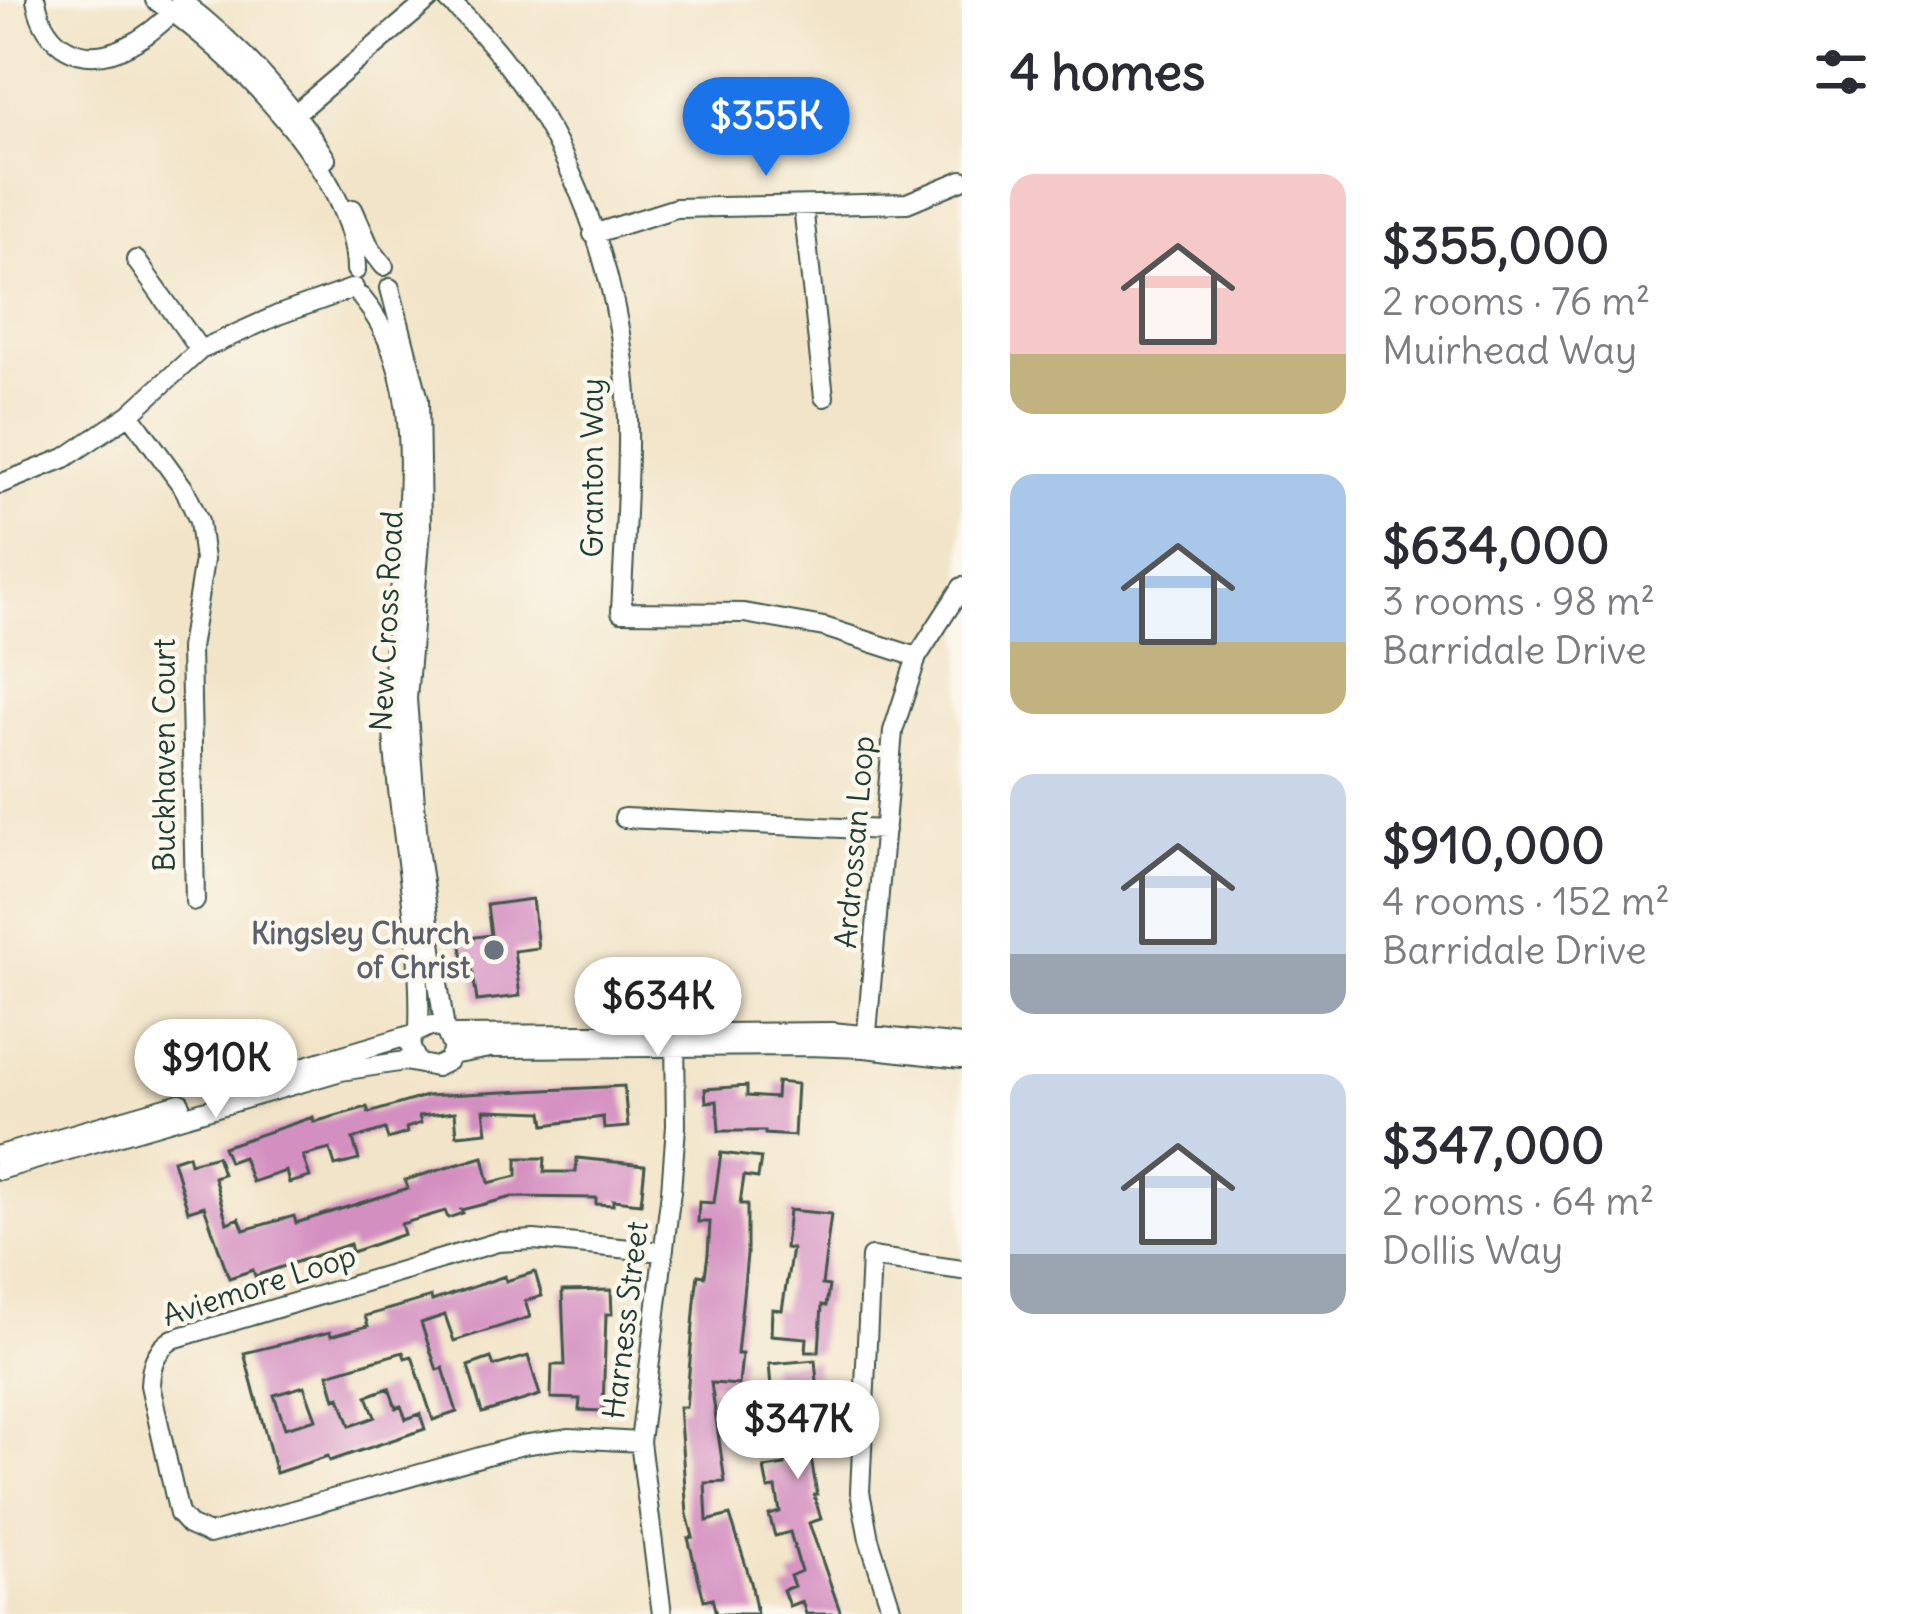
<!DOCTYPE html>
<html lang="en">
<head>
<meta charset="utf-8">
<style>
	:root { --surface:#fff; --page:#f2f2f3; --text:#2b2b33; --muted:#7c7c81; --accent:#1a73e8 }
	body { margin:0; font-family:Delius,sans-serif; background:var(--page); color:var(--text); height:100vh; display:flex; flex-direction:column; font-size:45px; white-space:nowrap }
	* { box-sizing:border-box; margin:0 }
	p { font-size:39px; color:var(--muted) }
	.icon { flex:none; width:66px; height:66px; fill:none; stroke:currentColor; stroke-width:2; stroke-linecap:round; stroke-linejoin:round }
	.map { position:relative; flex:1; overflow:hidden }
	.details { display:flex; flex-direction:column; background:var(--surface); width:960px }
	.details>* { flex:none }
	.price { position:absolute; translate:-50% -102px; padding:0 27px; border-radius:42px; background:#fff; color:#222; font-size:39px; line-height:78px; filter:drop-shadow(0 3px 6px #0008) }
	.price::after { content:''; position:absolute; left:50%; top:72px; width:36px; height:27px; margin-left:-18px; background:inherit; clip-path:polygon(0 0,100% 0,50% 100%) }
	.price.selected { background:var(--accent); color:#fff }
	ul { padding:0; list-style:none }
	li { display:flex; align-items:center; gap:36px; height:300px; padding:0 48px }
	li span { display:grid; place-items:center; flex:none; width:336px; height:240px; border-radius:24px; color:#555 }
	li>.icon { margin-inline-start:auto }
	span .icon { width:144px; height:144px; fill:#fffc; stroke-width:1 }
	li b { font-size:51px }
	h2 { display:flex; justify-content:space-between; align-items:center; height:144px; padding:0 48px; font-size:51px }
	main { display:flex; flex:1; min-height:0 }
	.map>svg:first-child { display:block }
</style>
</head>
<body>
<main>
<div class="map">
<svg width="962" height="1614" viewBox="0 0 962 1614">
	<rect width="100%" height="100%" fill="#fbf7ec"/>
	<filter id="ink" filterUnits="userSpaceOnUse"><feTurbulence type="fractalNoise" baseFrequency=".00833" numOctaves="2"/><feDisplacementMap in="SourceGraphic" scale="24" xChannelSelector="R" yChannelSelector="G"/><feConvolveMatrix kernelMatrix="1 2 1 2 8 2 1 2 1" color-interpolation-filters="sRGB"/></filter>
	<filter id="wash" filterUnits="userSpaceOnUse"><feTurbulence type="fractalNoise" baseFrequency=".004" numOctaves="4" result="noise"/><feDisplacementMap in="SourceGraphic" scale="48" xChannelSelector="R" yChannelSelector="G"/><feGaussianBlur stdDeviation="2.7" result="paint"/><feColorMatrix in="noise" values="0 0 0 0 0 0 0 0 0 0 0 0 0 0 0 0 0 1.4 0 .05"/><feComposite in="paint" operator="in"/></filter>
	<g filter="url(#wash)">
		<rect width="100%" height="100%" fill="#f2e4c8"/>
		<g id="blocks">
			<!-- building -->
			<path fill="#d48fc1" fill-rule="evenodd" d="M 532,899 L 538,948 L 514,951 L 520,996 L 477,1001 L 472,967 L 464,968 L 460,939 L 491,935 L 487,905 Z
				M 777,1082 L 797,1084 L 794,1136 L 765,1134 L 765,1131 L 719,1131 L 717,1101 L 706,1102 L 705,1089 L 747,1086 L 747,1096 L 776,1098 Z
				M 624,1086 L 628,1127 L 604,1129 L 603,1117 L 545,1125 L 543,1112 L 484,1110 L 487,1132 L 457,1135 L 455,1112 L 419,1116 L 421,1123 L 406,1128 L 407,1133 L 388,1139 L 385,1129 L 353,1139 L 359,1160 L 335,1166 L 330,1149 L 303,1156 L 310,1177 L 289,1183 L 286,1171 L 252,1182 L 243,1157 L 229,1162 L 223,1147 L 313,1117 L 314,1122 L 367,1107 L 369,1113 L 426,1096 Z
				M 721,1153 L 761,1158 L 758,1178 L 744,1176 L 740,1204 L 747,1204 L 747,1255 L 737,1354 L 742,1354 L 739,1385 L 711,1383 L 725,1482 L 705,1483 L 707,1521 L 730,1515 L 751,1582 L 757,1614 L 716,1614 L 712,1598 L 704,1600 L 688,1538 L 693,1537 L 687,1514 L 679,1407 L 686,1407 L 696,1290 L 698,1275 L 705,1276 L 708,1254 L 710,1222 L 698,1222 L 699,1202 L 714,1203 Z
				M 188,1155 L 190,1163 L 217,1156 L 223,1174 L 214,1177 L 227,1223 L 239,1218 L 244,1230 L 294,1216 L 296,1223 L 408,1188 L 405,1180 L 483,1157 L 489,1183 L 517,1176 L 517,1158 L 545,1158 L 544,1172 L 576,1172 L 577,1158 L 645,1165 L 641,1203 L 613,1200 L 613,1205 L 596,1204 L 596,1198 L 512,1197 L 461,1210 L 463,1213 L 448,1218 L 445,1211 L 401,1224 L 404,1234 L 352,1252 L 350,1244 L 255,1276 L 253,1270 L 229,1278 L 204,1206 L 188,1211 L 173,1160 Z
				M 789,1210 L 831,1214 L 822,1285 L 829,1286 L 826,1306 L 822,1305 L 819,1352 L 806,1352 L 807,1338 L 771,1335 L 772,1309 L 782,1310 L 792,1249 L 785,1248 Z
				M 535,1272 L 542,1296 L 525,1301 L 530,1317 L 454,1341 L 445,1315 L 421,1323 L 437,1370 L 443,1368 L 457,1412 L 433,1420 L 412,1356 L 405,1358 L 403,1352 L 328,1374 L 335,1399 L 340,1397 L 350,1426 L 375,1417 L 367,1396 L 389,1388 L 396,1408 L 401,1406 L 406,1419 L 420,1414 L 425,1429 L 330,1461 L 328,1456 L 276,1473 L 244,1353 L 330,1332 L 331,1336 L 368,1326 L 365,1316 L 431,1297 L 432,1301 L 505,1276 L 506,1281 ZM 304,1386 L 316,1419 L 285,1428 L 274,1395 Z
				M 611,1290 L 612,1314 L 606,1314 L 603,1411 L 579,1410 L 580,1399 L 551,1398 L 552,1365 L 565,1365 L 562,1291 Z
				M 528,1356 L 540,1395 L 482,1413 L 468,1366 L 491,1358 L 494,1366 Z
				M 815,1360 L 819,1404 L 813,1405 L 811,1458 L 817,1494 L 814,1495 L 821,1519 L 809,1523 L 841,1614 L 806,1614 L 802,1601 L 789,1606 L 783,1590 L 794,1586 L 790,1576 L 801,1571 L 790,1532 L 775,1536 L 769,1515 L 780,1512 L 776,1488 L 768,1489 L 764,1468 L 785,1465 L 786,1438 L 766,1438 L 768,1410 L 773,1410 L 769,1364 Z"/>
		</g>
	</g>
	<g filter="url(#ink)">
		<use href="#blocks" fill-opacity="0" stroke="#3f564a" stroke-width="3"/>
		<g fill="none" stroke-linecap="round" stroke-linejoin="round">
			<defs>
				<path id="minor" d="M 36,0 C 44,47 83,69 127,46 C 148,36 163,21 180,6
					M 155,0 C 230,49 356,176 356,270
					M 180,0 C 239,45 287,96 326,159
					M 448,0 C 560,101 625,269 628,419 C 629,483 624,548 621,612 L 744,613 L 824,627 L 917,657
					M 291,117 L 429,0
					M 803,206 L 824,397
					M 353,209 L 370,248 L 384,266
					M 593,234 L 676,208 L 907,203 L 962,180
					M 136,260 L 200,350
					M 390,288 L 419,400 L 421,528 L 407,699 L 419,855 L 445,1030
					M 361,297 C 446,395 392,581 392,700 C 393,809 423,921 419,1029
					M 130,414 L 185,490 L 199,521 L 204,560 L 190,648 L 195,901
					M 0,484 L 65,458 L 130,414 L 200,350 L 278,315 L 354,288
					M 624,818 L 885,830
					M 449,1035 L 832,1032 L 962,1045
					M 866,1044 L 893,731 L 917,657 L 962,587
					M 451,1055 L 490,1048 L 808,1046 L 865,1048 L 962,1059
					M 252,1082 L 414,1034
					M 0,1155 L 180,1103
					M 0,1170 L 341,1071 L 405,1061 L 436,1067 L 448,1061 L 453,1049 L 445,1030 L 432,1025 L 414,1034 L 410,1046 L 418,1063
					M 640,1442 L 570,1438 L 522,1445 L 209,1534 L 189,1525 L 179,1514 L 150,1385 C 151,1364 155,1351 173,1339 L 498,1242 L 534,1240 L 663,1252
					M 662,1614 L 640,1442 L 671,1191 L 676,1126 L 675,1032
					M 893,1614 L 869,1539 L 860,1492 L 871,1257 L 962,1270"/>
			</defs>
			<!-- minor casing -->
			<use href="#minor" stroke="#3f564a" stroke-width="22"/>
			<!-- minor -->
			<use href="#minor" stroke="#fff" stroke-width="18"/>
		</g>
	</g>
	<!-- markers -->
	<circle fill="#6b7280" stroke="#fbf7ec" stroke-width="4.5" cx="494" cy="950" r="12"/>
	<g text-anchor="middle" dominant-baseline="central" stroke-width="9" stroke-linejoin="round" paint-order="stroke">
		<!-- street labels -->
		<g font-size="30" fill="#1f3d34" stroke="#fbf7ec">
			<text transform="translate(592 468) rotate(-90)">Granton Way</text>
			<text transform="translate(386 621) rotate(-87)">New Cross Road</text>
			<text transform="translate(164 755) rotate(-90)">Buckhaven Court</text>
			<text transform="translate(854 842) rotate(-85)">Ardrossan Loop</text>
			<text transform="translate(259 1285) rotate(-18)">Aviemore Loop</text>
			<text transform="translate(625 1320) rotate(-83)">Harness Street</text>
		</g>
		<!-- worship labels -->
		<g font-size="30" font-weight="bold" fill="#5b616d" stroke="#fbf7ec" text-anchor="end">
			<text x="470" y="933">Kingsley Church<tspan x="470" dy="34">of Christ</tspan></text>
		</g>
	</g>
</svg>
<b class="price selected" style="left:766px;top:179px">$355K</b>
<b class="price" style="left:658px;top:1059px">$634K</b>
<b class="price" style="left:216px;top:1121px">$910K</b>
<b class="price" style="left:798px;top:1482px">$347K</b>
</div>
<section class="details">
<h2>4 homes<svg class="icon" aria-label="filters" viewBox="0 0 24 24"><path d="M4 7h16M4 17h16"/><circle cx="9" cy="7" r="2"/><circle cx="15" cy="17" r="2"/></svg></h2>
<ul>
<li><span style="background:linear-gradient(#f6c9c9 75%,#c2b280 0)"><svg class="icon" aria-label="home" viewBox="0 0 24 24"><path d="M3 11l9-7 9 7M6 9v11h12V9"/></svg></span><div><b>$355,000</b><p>2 rooms · 76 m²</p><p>Muirhead Way</p></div></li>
<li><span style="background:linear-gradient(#a9c7e8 70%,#c2b280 0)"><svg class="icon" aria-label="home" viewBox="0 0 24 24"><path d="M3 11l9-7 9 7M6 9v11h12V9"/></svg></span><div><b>$634,000</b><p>3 rooms · 98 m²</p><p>Barridale Drive</p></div></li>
<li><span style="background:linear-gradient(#c9d6e8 75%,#9aa5b1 0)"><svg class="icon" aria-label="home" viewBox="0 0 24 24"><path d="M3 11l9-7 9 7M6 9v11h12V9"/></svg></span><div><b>$910,000</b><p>4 rooms · 152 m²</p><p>Barridale Drive</p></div></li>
<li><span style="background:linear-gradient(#c9d6e8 75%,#9aa5b1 0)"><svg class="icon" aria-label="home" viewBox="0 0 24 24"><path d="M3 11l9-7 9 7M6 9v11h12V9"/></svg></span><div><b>$347,000</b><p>2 rooms · 64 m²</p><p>Dollis Way</p></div></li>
</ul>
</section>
</main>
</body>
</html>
